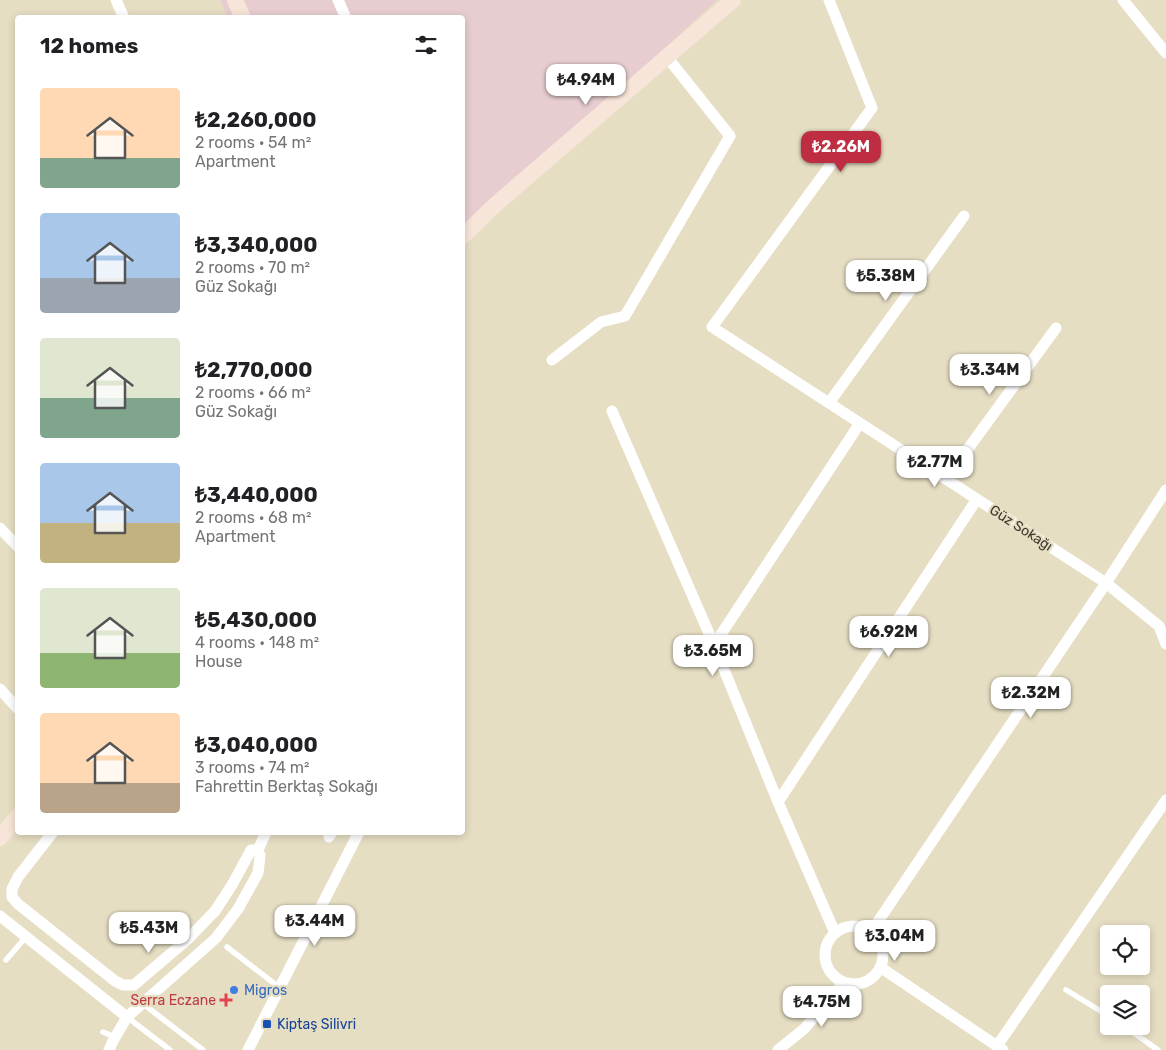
<!DOCTYPE html>
<html lang="en">
<head>
<meta charset="utf-8">
<style>
	:root { --surface:#fff; --page:#f6f6f6; --text:#202124; --muted:#757577; --accent:#be2d41 }
	body { margin:0; font-family:Rubik,sans-serif; background:var(--page); color:var(--text); height:100vh; display:flex; flex-direction:column; font-size:19px; white-space:nowrap }
	* { box-sizing:border-box; margin:0 }
	p { font-size:16px; color:var(--muted) }
	.icon { flex:none; width:28px; height:28px; fill:none; stroke:currentColor; stroke-width:2; stroke-linecap:round; stroke-linejoin:round }
	.map { position:relative; flex:1; overflow:hidden }
	.sheet { position:absolute; left:15px; top:15px; width:450px; height:820px; display:flex; flex-direction:column; background:var(--surface); border-radius:5px; box-shadow:0 2px 8px #0003 }
	.sheet>* { flex:none }
	.buttons { position:absolute; left:1100px; top:925px; display:grid; gap:10px }
	.buttons a { display:grid; place-items:center; width:50px; height:50px; border-radius:5px; background:var(--surface); box-shadow:0 2px 8px #0003; font-size:25px }
	.price { position:absolute; translate:-50% -42px; padding:0 11px; border-radius:10px; background:#fff; color:#222; font-size:16px; line-height:32px; filter:drop-shadow(0 1px 2px #0008) }
	.price::after { content:''; position:absolute; left:50%; top:30px; width:15px; height:11px; margin-left:-8px; background:inherit; clip-path:polygon(0 0,100% 0,50% 100%) }
	.price.selected { background:var(--accent); color:#fff }
	ul { padding:0; list-style:none }
	li { display:flex; align-items:center; gap:15px; height:125px; padding:0 25px }
	li span { display:grid; place-items:center; flex:none; width:140px; height:100px; border-radius:5px; color:#555 }
	li>.icon { margin-inline-start:auto }
	span .icon { width:60px; height:60px; fill:#fffc; stroke-width:1 }
	li b { font-size:21px }
	h2 { display:flex; justify-content:space-between; align-items:center; height:60px; padding:0 25px; font-size:21px }
	.map>svg:first-child { display:block }
</style>
</head>
<body>
<div class="map">
<svg width="1166" height="1050" viewBox="0 0 1166 1050">
	<rect width="100%" height="100%" fill="#e6dec3"/>
	<!-- industrial -->
	<path fill="#e7cdd0" d="M 220,0 L 717,0 L 463,235 L 462,18 L 228,17 Z"/>
	<g fill="none" stroke-linecap="round" stroke-linejoin="round">
		<!-- lane -->
		<path stroke="#fff" stroke-width="5.5" d="M 227,947 L 280,988
			M 6,960 L 26,937
			M 1066,990 L 1109,1016
			M 142,1003 L 203,1050
			M 127,1017 L 170,1050
			M 1124,1026 L 1158,1050
			M 103,1032 L 115,1037"/>
		<!-- street -->
		<path stroke="#fff" stroke-width="11" d="M 116,0 L 124,18
			M 338,0 L 346,18
			M 829,0 L 872,108 L 712,327 L 1106,583 L 1159,626 L 1166,644
			M 1123,0 L 1166,53
			M 552,360 L 601,322 L 625,316 L 730,136 L 667,57
			M 829,403 L 964,216
			M 612,411 L 714,645 L 778,802 L 835,933
			M 946,479 L 1056,328
			M 0,528 L 18,547
			M 714,645 L 860,423
			M 0,689 L 18,709
			M 778,802 L 977,499
			M 53,832 L 18,877 L 12,889 L 12,897 L 18,904 L 115,981 L 123,985 L 134,985 L 189,938 L 215,911 L 232,885 L 251,850 L 258,850 L 266,832
			M 329,837 L 332,832
			M 0,916 L 127,1017
			M825 955a29 29 0 1 1 58 0a29 29 0 1 1-58 0Z
			M 871,932 L 1106,583 L 1166,490
			M 880,967 L 1003,1050
			M 997,1046 L 1166,800
			M 109,1050 L 113,1041 L 127,1017 L 216,938 L 238,909 L 258,873 L 260,856 L 258,850
			M 248,1050 L 359,832
			M 778,1050 L 804,1029 L 844,982"/>
		<!-- secondary -->
		<path stroke="#f8e5d9" stroke-width="16" d="M 235,0 L 243,18
			M 462,237 L 495,205 L 733,0
			M 0,838 L 18,816"/>
	</g>
	<!-- markers -->
	<circle fill="#3f7fe0" stroke="#e6dec3" stroke-width="2" cx="234" cy="990" r="5"/>
	<path fill="#e0444e" stroke="#e6dec3" stroke-width="2" d="M223.5 992.5h5v5h5v5h-5v5h-5v-5h-5v-5h5z"/>
	<rect fill="#1a4fb4" stroke="#e6dec3" stroke-width="2" x="262" y="1019" width="10" height="10" rx="2.5"/>
	<g text-anchor="middle" dominant-baseline="central" stroke-width="4.5" stroke-linejoin="round" paint-order="stroke">
		<!-- street labels -->
		<g font-size="14" fill="#3d3a2f" stroke="#e6dec3">
			<text transform="translate(1021 528) rotate(33)">Güz Sokağı</text>
		</g>
		<!-- shop labels -->
		<g font-size="14" fill="#366cbe" stroke="#e6dec3" text-anchor="start">
			<text x="244" y="990">Migros</text>
		</g>
		<!-- health labels -->
		<g font-size="14" fill="#be3a42" stroke="#e6dec3" text-anchor="end">
			<text x="216" y="1000">Serra Eczane</text>
		</g>
		<!-- transit labels -->
		<g font-size="14" fill="#164399" stroke="#e6dec3" text-anchor="start">
			<text x="277" y="1024">Kiptaş Silivri</text>
		</g>
	</g>
</svg>
<div class="buttons">
<a><svg class="icon" aria-label="locate" viewBox="0 0 24 24"><circle cx="12" cy="12" r="6"/><path d="M12 2v4M12 18v4M2 12h4M18 12h4"/></svg></a>
<a><svg class="icon" aria-label="layers" viewBox="0 0 24 24"><path d="M12 4l9 5-9 5-9-5zM3 14l9 5 9-5"/></svg></a>
</div>
<b class="price" style="left:586px;top:106px">₺4.94M</b>
<b class="price selected" style="left:841px;top:173px">₺2.26M</b>
<b class="price" style="left:886px;top:302px">₺5.38M</b>
<b class="price" style="left:990px;top:396px">₺3.34M</b>
<b class="price" style="left:935px;top:488px">₺2.77M</b>
<b class="price" style="left:889px;top:658px">₺6.92M</b>
<b class="price" style="left:713px;top:677px">₺3.65M</b>
<b class="price" style="left:1031px;top:719px">₺2.32M</b>
<b class="price" style="left:315px;top:947px">₺3.44M</b>
<b class="price" style="left:149px;top:954px">₺5.43M</b>
<b class="price" style="left:895px;top:962px">₺3.04M</b>
<b class="price" style="left:822px;top:1028px">₺4.75M</b>
<section class="sheet">
<h2>12 homes<svg class="icon" aria-label="filters" viewBox="0 0 24 24"><path d="M4 7h16M4 17h16"/><circle cx="9" cy="7" r="2"/><circle cx="15" cy="17" r="2"/></svg></h2>
<ul>
<li><span style="background:linear-gradient(#ffd9b3 70%,#7fa58c 0)"><svg class="icon" aria-label="home" viewBox="0 0 24 24"><path d="M3 11l9-7 9 7M6 9v11h12V9"/></svg></span><div><b>₺2,260,000</b><p>2 rooms · 54 m²</p><p>Apartment</p></div></li>
<li><span style="background:linear-gradient(#a9c7e8 65%,#9aa5b1 0)"><svg class="icon" aria-label="home" viewBox="0 0 24 24"><path d="M3 11l9-7 9 7M6 9v11h12V9"/></svg></span><div><b>₺3,340,000</b><p>2 rooms · 70 m²</p><p>Güz Sokağı</p></div></li>
<li><span style="background:linear-gradient(#dfe7d0 60%,#7fa58c 0)"><svg class="icon" aria-label="home" viewBox="0 0 24 24"><path d="M3 11l9-7 9 7M6 9v11h12V9"/></svg></span><div><b>₺2,770,000</b><p>2 rooms · 66 m²</p><p>Güz Sokağı</p></div></li>
<li><span style="background:linear-gradient(#a9c7e8 60%,#c2b280 0)"><svg class="icon" aria-label="home" viewBox="0 0 24 24"><path d="M3 11l9-7 9 7M6 9v11h12V9"/></svg></span><div><b>₺3,440,000</b><p>2 rooms · 68 m²</p><p>Apartment</p></div></li>
<li><span style="background:linear-gradient(#dfe7d0 65%,#8fb573 0)"><svg class="icon" aria-label="home" viewBox="0 0 24 24"><path d="M3 11l9-7 9 7M6 9v11h12V9"/></svg></span><div><b>₺5,430,000</b><p>4 rooms · 148 m²</p><p>House</p></div></li>
<li><span style="background:linear-gradient(#ffd9b3 70%,#b9a48a 0)"><svg class="icon" aria-label="home" viewBox="0 0 24 24"><path d="M3 11l9-7 9 7M6 9v11h12V9"/></svg></span><div><b>₺3,040,000</b><p>3 rooms · 74 m²</p><p>Fahrettin Berktaş Sokağı</p></div></li>
</ul>
</section>
</div>
</body>
</html>
